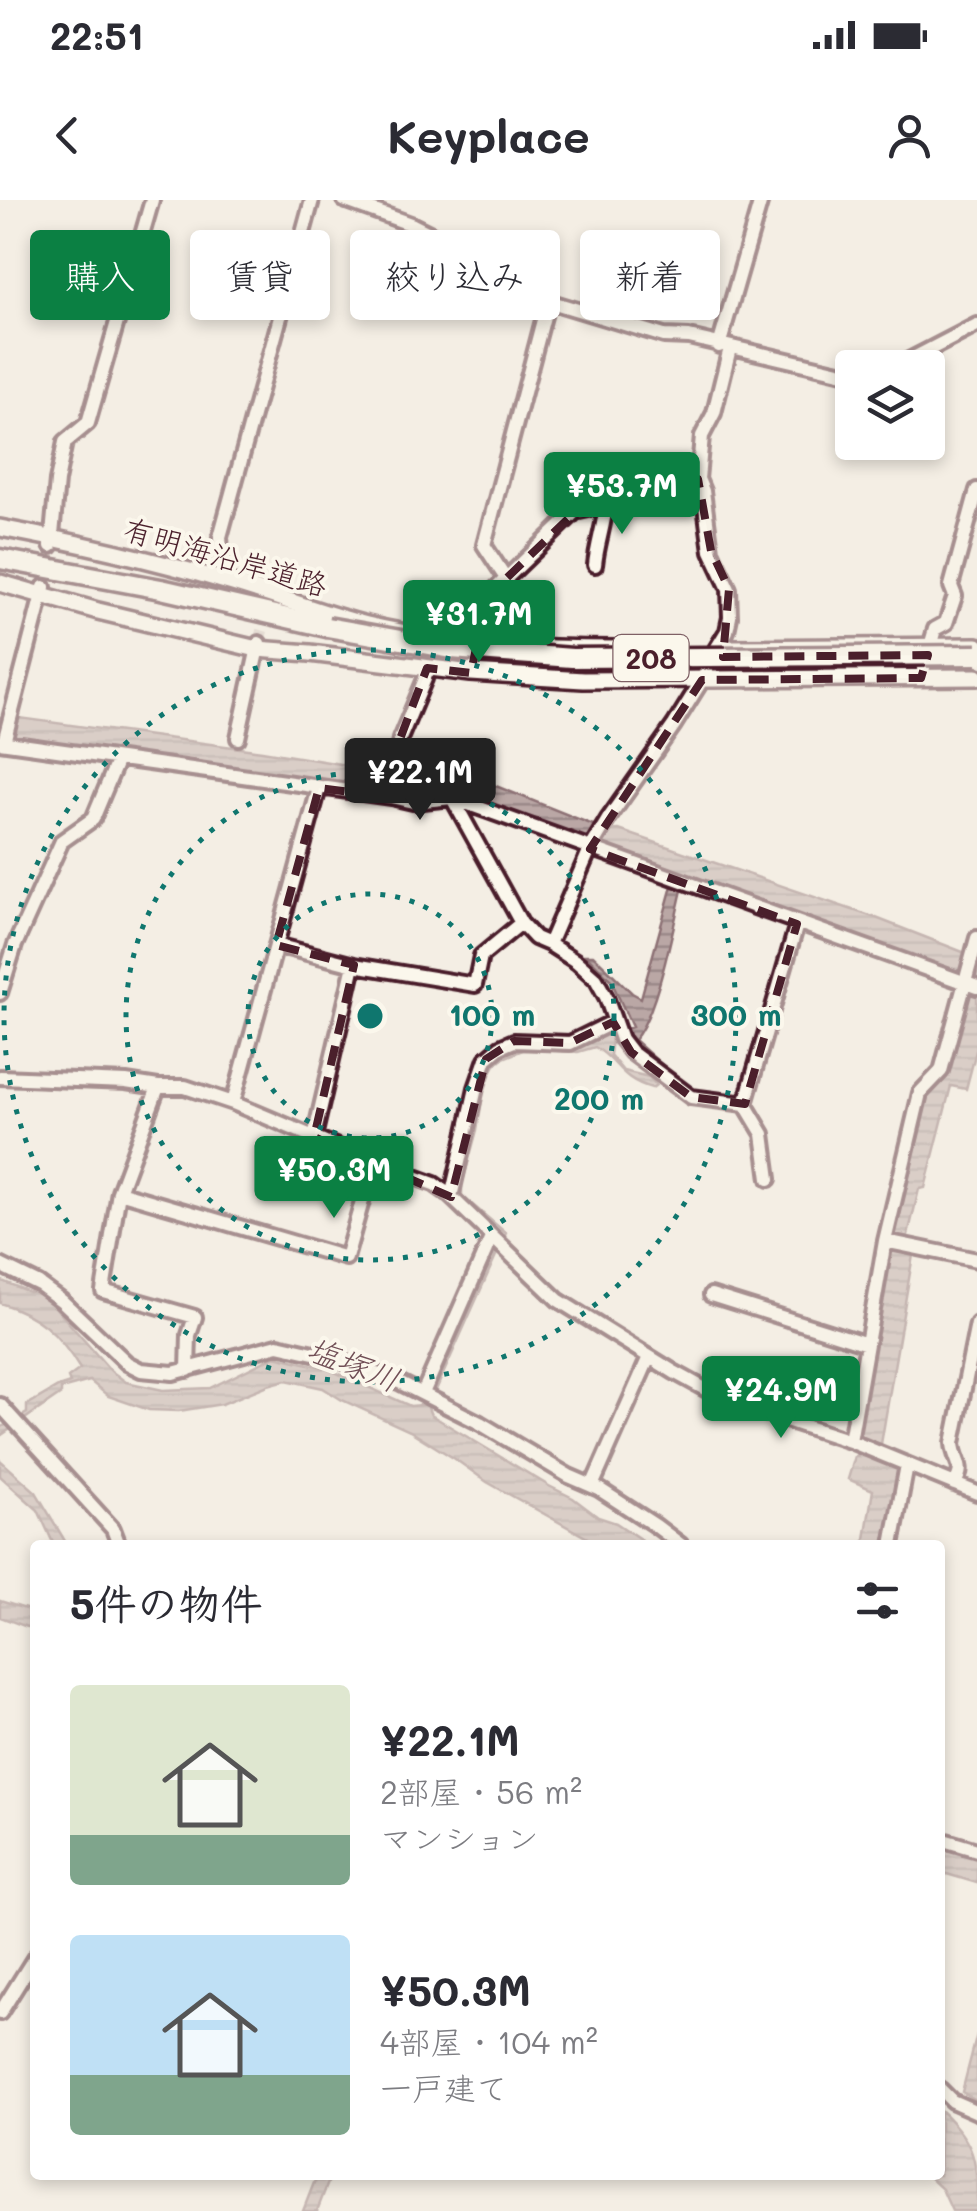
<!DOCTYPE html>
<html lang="ja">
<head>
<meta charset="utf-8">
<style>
	:root { --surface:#fff; --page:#f2f2f3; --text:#2b2b33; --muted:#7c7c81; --accent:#0b8043 }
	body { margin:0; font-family:Mali,"Klee One",sans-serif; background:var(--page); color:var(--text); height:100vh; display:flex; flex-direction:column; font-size:38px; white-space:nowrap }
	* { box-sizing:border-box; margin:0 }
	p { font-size:32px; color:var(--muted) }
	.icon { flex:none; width:55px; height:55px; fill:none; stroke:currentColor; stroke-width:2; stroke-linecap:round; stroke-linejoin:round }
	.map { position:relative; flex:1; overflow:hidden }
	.details { position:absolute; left:30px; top:1340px; width:915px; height:640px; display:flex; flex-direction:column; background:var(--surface); border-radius:10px; box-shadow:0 5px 15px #0003 }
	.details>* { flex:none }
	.banner { position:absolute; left:30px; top:30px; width:918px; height:90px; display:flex; gap:20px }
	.buttons { position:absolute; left:835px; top:150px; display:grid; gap:20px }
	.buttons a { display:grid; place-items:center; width:110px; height:110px; border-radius:10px; background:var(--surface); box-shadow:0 5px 15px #0003; font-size:50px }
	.price { position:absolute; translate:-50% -85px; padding:0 22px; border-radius:10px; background:var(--accent); color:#fff; font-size:32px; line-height:65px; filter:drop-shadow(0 2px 5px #0008) }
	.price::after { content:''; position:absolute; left:50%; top:60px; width:30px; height:22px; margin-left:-15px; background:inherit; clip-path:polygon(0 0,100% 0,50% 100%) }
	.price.on { background:#222; color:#fff }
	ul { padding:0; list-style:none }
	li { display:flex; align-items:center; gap:30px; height:250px; padding:0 40px }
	li span { display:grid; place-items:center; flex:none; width:280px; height:200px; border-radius:10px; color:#555 }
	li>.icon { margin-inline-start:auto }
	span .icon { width:120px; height:120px; fill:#fffc; stroke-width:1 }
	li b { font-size:42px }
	h2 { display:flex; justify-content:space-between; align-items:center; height:120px; padding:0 40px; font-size:42px }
	.pill { padding:0 35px; border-radius:10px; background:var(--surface); box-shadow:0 5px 15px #0003; font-size:35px; line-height:90px }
	.pill.on { background:var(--accent); color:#fff }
	.status { display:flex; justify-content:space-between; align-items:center; height:70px; padding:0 50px; background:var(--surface); direction:ltr }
	.status svg { height:28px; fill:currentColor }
	header { display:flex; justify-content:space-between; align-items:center; height:130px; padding:0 40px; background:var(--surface); font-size:45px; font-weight:700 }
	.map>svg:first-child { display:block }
</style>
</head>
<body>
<div class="status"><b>22:51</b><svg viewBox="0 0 49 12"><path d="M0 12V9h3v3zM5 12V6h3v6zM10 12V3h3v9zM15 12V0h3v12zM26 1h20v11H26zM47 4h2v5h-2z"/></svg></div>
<header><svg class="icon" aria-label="back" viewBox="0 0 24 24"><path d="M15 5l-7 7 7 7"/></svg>Keyplace<svg class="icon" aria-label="person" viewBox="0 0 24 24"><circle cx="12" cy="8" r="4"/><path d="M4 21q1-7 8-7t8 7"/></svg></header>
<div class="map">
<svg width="977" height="2011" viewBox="0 0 977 2011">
	<defs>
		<pattern id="water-rules" width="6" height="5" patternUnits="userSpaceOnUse" patternTransform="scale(2.5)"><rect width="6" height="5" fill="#baa7a5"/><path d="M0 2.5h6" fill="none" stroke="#998787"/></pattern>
	</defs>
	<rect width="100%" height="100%" fill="#f4eee4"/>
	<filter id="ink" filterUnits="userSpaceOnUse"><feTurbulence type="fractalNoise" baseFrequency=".01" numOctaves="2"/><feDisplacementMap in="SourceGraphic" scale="20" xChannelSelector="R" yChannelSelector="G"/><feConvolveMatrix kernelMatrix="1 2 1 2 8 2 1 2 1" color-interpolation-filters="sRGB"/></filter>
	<g filter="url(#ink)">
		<!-- water -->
		<path fill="url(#water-rules)" stroke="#8d7174" stroke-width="2.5" d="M 0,516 L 2,522 L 16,525 L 20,518 L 262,551 L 413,576 L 481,580 L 608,631 L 619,630 L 876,718 L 968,754 L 977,759 L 977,781 L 974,768 L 963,775 L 685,678 L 680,689 L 682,690 C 673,727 657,815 634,840 L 688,888 L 638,853 L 624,833 L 612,838 L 610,855 L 623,871 L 649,877 L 656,885 L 652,888 C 618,878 620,862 595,847 L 578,852 L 525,849 L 501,859 L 495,865 L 486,881 L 483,894 L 477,930 L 462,985 L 462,996 L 506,1033 L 428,1208 L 431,1215 L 549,1286 L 573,1298 L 598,1317 L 616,1323 L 649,1345 L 600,1345 L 487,1282 L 455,1259 L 410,1231 L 342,1200 L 323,1188 L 286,1180 L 268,1185 L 222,1204 L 179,1211 L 149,1210 L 108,1196 L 90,1181 L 61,1189 L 61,1194 L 0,1236 L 0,1228 L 27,1213 L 27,1205 L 58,1187 L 70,1183 L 68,1178 L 80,1169 C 58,1133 40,1116 0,1103 L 0,1080 L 29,1092 L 40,1090 L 111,1171 L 126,1182 L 163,1190 L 210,1188 L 275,1156 L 326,1168 L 410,1206 L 422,1205 L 498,1038 L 456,995 L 481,884 L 490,864 L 498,855 L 522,846 L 574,848 L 598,834 L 609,834 L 632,827 L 611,780 L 586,755 L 593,755 L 632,793 L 641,798 L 672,686 L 677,687 L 680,676 L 599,646 L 600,640 L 588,636 L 583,640 L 451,592 L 414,595 L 382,592 L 13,537 L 13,528 L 3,526 L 0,530 Z
			M 974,792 L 977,793 L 977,847 L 966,889 L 951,886 L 925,988 L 919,989 L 904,1052 L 913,1055 L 881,1244 L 875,1244 L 871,1257 L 901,1272 L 888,1345 L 864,1345 L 873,1290 L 848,1279 L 855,1256 L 861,1255 L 866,1241 L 861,1235 L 860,1221 L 890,1051 L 898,1051 L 900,1039 L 895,1035 L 929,892 L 965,799 Z
			M 0,1260 L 36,1292 L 65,1341 L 65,1345 L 54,1345 L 38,1310 L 0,1276 Z
			M 0,1401 L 35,1412 L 35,1430 L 0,1417 Z
			M 948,1648 L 977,1656 L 977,1683 L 940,1672 L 940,1649 Z
			M 977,1834 L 977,1901 L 962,1892 Z
			M 940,1910 C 977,1944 977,1962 977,2011 L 952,2011 L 942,1989 L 927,1975 L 940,1975 Z
			M 317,1975 L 331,1975 L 317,2011 L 303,2011 Z"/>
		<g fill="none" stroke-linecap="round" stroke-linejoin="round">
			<!-- minor-tunnel -->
			<path stroke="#d2c5bf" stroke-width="12" stroke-dasharray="12 6" stroke-linecap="butt" d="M 259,442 L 269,405"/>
			<defs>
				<path id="minor" d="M 344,0 L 413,25 L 457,47 L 498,75 L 548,101 L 664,136 L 689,137 L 852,175
					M 719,146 L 761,0
					M 894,168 L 977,125
					M 51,346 L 57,281 L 65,242 L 88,223 L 152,0
					M 595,365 C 597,344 604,326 606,305
					M 223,380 L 220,337 L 312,0
					M 507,380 L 484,345 L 548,101
					M 471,473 L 480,443 L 486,398 L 575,312 L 606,305 L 618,271 L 624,266 L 662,276 L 698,279
					M 921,478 L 935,429 L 946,423 L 955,396 L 951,386 L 977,290
					M 238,538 L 259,443
					M 0,542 L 391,597 L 413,602 L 452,598 L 977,787
					M 4,542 L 44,387
					M 391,597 L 400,539 L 425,479 L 427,468
					M 452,598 L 521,723 L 535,738 L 549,744 L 577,762 L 596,779 L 606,797 L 621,839 L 631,852 L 691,897 L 745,904 L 763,934 L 769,979
					M 549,744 L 590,649 L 608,619 L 674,525 L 702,480 L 716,449 L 727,431 L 730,417 L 729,389 L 711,351 L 703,291 L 698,279 L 702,236 L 714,213 L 730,148
					M 276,745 L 354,765 L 475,785 L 481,756 L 521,723
					M 0,793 L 15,745 L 62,641 L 93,619 L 118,559
					M 0,877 L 126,882 L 158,887 L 185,887 L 233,903 L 373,962 L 434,984 L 447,993 L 558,1100 L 674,1172 L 725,1200 L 850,1241 L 977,1293
					M 158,887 L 119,992 L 103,1091 L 195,1117 L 189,1135 L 188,1170
					M 233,903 L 319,588
					M 745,904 L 797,724
					M 314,937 L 354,765
					M 119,992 L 346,1058 L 373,962
					M 451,997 L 476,888 L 486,859 L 500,847 L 514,841 L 570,843 L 613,822
					M 885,1041 L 977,1060
					M 0,1065 L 39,1084 L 62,1101 L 127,1163 L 141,1170 L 173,1173 L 278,1145 L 331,1157 L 401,1183 L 480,1223 L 569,1276 L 599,1289 L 656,1326 L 681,1345
					M 711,1095 L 867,1144
					M 423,1193 L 491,1038
					M 0,1205 L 113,1329 L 119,1345
					M 850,1241 L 885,1041 L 920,893 L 941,871 L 977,738
					M 954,1284 C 967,1266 954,1262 953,1243 L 977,1124
					M 592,1286 L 649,1157
					M 892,1345 L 907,1265
					M 940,1639 L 977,1650
					M 0,1813 L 35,1757
					M 940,1889 L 952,1901 L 977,1912"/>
				<path id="major" d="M 0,328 C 75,342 149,359 222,380 C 271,393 318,413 367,425 C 448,444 534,449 616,449
					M 0,383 L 98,411 L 257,449 L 310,453 L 471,473 L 583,480 L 977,477
					M 729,448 L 977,446"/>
				<path id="highway" d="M 0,359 L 161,389 L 327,427"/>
			</defs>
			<!-- minor casing -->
			<use href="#minor" stroke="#4a1f2b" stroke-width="20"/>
			<!-- major casing -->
			<use href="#major" stroke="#4a1f2b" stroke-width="22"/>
			<!-- highway casing -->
			<use href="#highway" stroke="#4a1f2b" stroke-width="25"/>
			<!-- minor -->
			<use href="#minor" stroke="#fbf7ec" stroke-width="12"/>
			<!-- major -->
			<use href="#major" stroke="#fbf7ec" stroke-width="15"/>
			<!-- highway -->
			<use href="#highway" stroke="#fbf7ec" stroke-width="18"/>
			<defs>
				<path id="highway-bridge" d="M 327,427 L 452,449 L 572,458 L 977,455"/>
			</defs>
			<!-- highway-bridge casing -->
			<use href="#highway-bridge" stroke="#4a1f2b" stroke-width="25" stroke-linecap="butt"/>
			<!-- highway-bridge -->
			<use href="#highway-bridge" stroke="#fbf7ec" stroke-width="18"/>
		</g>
	</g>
	<!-- marked area -->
	<path d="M0 0H977V2011H0ZM 624,266 L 698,279 L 711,351 L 729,389 L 723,457 L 928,455 L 921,478 L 702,480 L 590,649 L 797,724 L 745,904 L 691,897 L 631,852 L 613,822 L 570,843 L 514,841 L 486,859 L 451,997 L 314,937 L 354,765 L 276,745 L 319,588 L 391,597 L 400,539 L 427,468 L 471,473 L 486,398 L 575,312 L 606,305 Z" fill="#f4eee4" fill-opacity=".55" fill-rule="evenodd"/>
	<path fill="none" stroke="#4a1f2b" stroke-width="8" stroke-dasharray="20 12" stroke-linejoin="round" d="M 624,266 L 698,279 L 711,351 L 729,389 L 723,457 L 928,455 L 921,478 L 702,480 L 590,649 L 797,724 L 745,904 L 691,897 L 631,852 L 613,822 L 570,843 L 514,841 L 486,859 L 451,997 L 314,937 L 354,765 L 276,745 L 319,588 L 391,597 L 400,539 L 427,468 L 471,473 L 486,398 L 575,312 L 606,305 Z"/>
	<!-- distance rings -->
	<g fill="none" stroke="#0f766e" stroke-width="5" stroke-dasharray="5 10">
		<circle cx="370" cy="816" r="122"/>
		<circle cx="370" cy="816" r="244"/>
		<circle cx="370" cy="816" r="366"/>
	</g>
	<g text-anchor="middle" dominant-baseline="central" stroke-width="8" stroke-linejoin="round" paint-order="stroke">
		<!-- shield labels -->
		<rect fill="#fbf7ec" stroke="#7f6065" stroke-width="2.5" x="613.5" y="435" width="75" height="46" rx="8"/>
		<g font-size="28" font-weight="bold" fill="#4a1f2b">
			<text x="651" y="458">208</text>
		</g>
		<!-- street labels -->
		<g font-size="30" fill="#4a1f2b" stroke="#fbf7ec">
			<text transform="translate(226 356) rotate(16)">有明海沿岸道路</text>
		</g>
		<!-- water labels -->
		<g font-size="32" font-style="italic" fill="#714f56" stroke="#fbf7ec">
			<text transform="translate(354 1163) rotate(21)">塩塚川</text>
		</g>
	</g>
	<circle cx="370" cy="816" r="15" fill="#0f766e" stroke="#fbf7ec" stroke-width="5"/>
	<g font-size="30" text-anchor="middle" font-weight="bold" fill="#0f766e" stroke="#fbf7ec" stroke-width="8" stroke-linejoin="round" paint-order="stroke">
		<text x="492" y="826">100 m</text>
		<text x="736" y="826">300 m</text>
		<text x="599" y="910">200 m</text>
	</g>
</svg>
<div class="buttons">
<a><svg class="icon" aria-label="layers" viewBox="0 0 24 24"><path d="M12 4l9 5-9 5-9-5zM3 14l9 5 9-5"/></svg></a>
</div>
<b class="price" style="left:622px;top:337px">¥53.7M</b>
<b class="price" style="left:479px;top:465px">¥31.7M</b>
<b class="price on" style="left:420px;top:623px">¥22.1M</b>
<b class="price" style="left:334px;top:1021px">¥50.3M</b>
<b class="price" style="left:781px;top:1241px">¥24.9M</b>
<div class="banner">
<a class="pill on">購入</a>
<a class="pill">賃貸</a>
<a class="pill">絞り込み</a>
<a class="pill">新着</a>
</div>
<section class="details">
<h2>5件の物件<svg class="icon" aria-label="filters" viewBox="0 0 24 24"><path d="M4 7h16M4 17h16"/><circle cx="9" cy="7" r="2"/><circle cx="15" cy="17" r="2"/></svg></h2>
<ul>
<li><span style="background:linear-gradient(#dfe7d0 75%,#7fa58c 0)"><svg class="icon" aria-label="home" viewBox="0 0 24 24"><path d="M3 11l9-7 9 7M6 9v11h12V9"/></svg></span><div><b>¥22.1M</b><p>2部屋 · 56 m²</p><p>マンション</p></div></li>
<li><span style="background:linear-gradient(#bfe0f5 70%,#7fa58c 0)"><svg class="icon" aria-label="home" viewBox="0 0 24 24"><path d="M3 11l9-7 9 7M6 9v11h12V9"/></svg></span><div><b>¥50.3M</b><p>4部屋 · 104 m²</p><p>一戸建て</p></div></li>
</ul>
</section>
</div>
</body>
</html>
